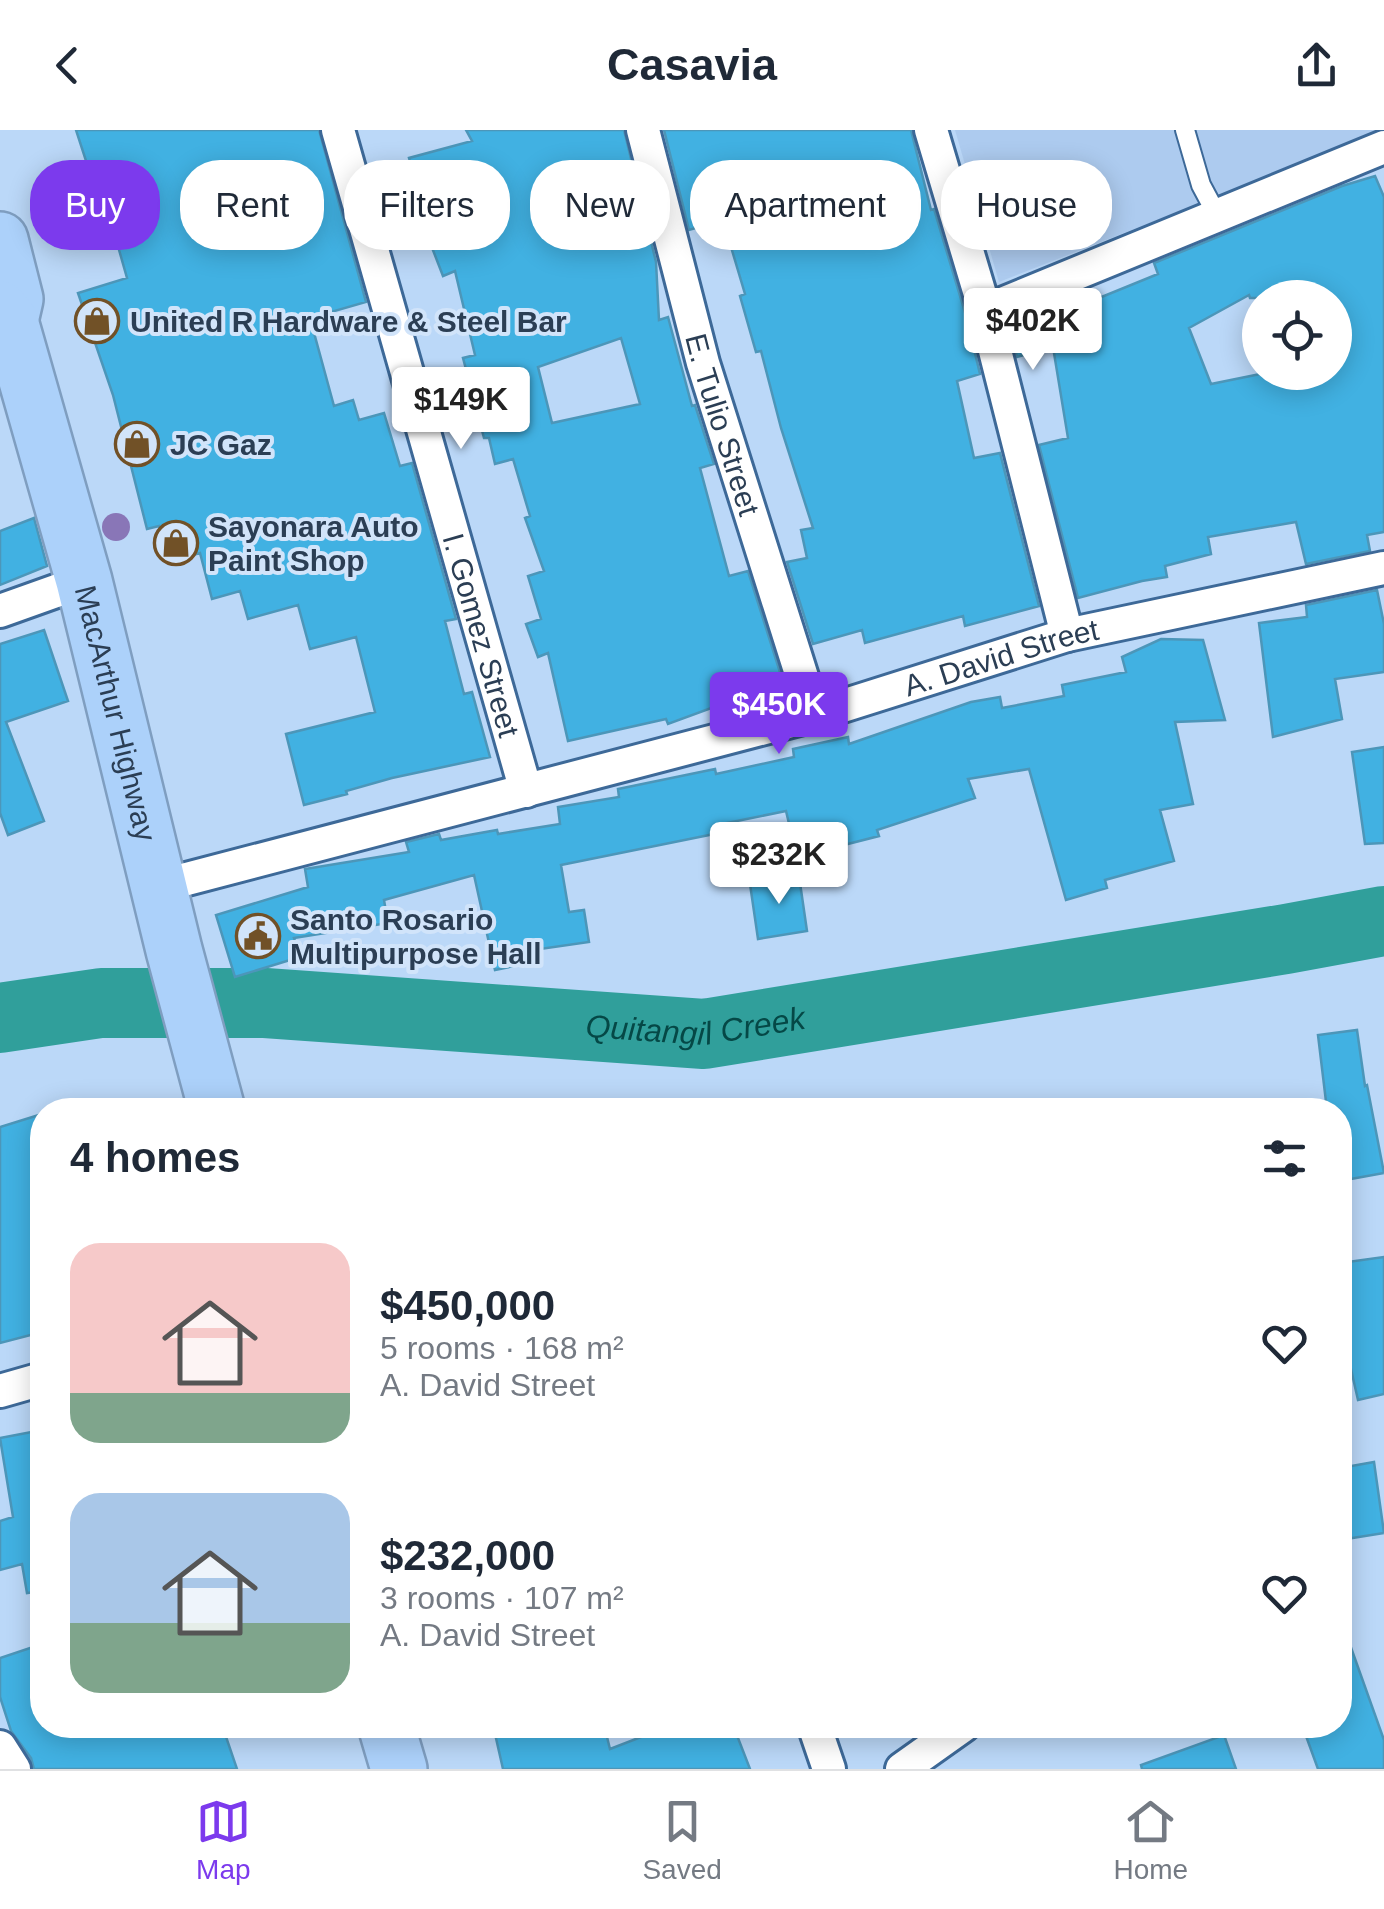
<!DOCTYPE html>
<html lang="en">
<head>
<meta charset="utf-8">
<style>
	:root { --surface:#fff; --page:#f6f6f7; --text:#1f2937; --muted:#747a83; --line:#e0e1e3; --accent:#7c3aed }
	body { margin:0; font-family:Arial,sans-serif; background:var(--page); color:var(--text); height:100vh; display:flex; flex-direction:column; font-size:38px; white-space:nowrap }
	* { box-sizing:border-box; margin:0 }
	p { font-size:32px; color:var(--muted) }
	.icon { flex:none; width:55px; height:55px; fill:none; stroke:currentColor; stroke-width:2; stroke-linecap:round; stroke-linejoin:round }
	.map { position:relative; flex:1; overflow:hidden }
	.panel { position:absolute; left:30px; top:968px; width:1322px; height:640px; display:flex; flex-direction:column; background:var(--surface); border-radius:40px; box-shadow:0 5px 25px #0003 }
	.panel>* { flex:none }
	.top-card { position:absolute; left:30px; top:30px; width:1325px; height:90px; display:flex; gap:20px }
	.tools { position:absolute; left:1242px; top:150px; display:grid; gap:20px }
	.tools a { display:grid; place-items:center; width:110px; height:110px; border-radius:50%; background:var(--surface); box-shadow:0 5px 25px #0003; font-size:50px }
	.price { position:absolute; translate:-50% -85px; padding:0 22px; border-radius:10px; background:#fff; color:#222; font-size:32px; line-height:65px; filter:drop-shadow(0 2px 5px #0008) }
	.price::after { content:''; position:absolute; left:50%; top:60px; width:30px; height:22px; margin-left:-15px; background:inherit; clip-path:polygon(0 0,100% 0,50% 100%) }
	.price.selected { background:var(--accent); color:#fff }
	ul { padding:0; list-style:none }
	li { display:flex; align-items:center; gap:30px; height:250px; padding:0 40px }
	li span { display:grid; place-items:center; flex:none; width:280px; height:200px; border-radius:30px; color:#555 }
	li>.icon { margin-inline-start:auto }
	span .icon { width:120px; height:120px; fill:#fffc; stroke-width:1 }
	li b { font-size:42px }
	h2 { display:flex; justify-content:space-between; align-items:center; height:120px; padding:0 40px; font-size:42px }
	.chip { padding:0 35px; border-radius:40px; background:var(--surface); box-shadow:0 5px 25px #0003; font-size:35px; line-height:90px }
	.chip.selected { background:var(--accent); color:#fff }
	header { display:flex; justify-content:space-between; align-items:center; height:130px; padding:0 40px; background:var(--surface); font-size:45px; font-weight:600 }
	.dock { display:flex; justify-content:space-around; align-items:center; height:140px; border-top:2px solid var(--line); background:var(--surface); font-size:28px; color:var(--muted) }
	.dock a { display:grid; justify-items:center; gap:5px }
	.dock .selected { color:var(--accent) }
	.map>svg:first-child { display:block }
</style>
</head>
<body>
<header><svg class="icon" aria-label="back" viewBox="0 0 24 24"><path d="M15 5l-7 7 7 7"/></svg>Casavia<svg class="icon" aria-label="share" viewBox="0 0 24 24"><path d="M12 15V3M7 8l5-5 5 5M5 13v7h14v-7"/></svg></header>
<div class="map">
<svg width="1384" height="1639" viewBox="0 0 1384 1639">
	<rect width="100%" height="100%" fill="#bbd8f8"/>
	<!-- built -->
	<path fill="#adcbef" d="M 955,0 L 1384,0 L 1384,1 L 999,152 Z"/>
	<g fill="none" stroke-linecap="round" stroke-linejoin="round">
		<!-- river -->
		<path stroke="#309f9b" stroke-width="70" id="s1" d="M 0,888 L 101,873 L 265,873 L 704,904 L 1286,809 L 1384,791"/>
	</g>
	<!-- building -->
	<path fill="#41b1e2" stroke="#4c96b9" stroke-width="2.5" fill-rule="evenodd" d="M 76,0 L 319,0 L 366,172 L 310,188 L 334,276 L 353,270 L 359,290 L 384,283 L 400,336 L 412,333 L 456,489 L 445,491 L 464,564 L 472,562 L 490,627 L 392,648 L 346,661 L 347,664 L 304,675 L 286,604 L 375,582 L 356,507 L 310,519 L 298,475 L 248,489 L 240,461 L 212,469 L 200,423 L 168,432 L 159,396 L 147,399 L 113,265 L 78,163 L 127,148 L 95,35 L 88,37 Z
		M 466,0 L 624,0 L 656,132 L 659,190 L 668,187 L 692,276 L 695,275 L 714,334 L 700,338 L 729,446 L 748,441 L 785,558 L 733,570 L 668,594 L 666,589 L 568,611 L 548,523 L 538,527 L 526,494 L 541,489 L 528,446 L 544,441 L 525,388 L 530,386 L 513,329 L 495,334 L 489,308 L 484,308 L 463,228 L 475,225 L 455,141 L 443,146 L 431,115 L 433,115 L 409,28 L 472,11 ZM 621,208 L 640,274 L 552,293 L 538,237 Z
		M 664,0 L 911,0 L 931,80 L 934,79 L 966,186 L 980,244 L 957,251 L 974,328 L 1000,323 L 1039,476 L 965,496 L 963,486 L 865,513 L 862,500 L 813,514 L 787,432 L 807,428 L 801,400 L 813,398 L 781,298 L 761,221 L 756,222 L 740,166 L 745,164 L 723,90 L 689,100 Z
		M 1375,46 L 1384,67 L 1384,402 L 1367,405 L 1370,421 L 1306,434 L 1296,392 L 1208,407 L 1211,424 L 1165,436 L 1167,447 L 1142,451 L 1078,468 L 1039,315 L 1068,308 L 1053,217 L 1017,227 L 1009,193 L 1012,191 L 1013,197 L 1055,186 L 1158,144 L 1154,133 L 1342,56 ZM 1249,165 L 1250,168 L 1335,168 L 1335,242 L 1270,242 L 1211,254 L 1189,198 Z
		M 34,388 L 47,436 L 0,455 L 0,401 Z
		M 1377,460 L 1384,494 L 1384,542 L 1335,549 L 1342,589 L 1273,607 L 1259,493 L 1307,487 L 1306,475 Z
		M 44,500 L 68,571 L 6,592 L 44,691 L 8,705 L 0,683 L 0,514 Z
		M 1161,509 L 1203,510 L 1225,590 L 1175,592 L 1193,674 L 1160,680 L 1174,731 L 1105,750 L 1107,758 L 1066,770 L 1029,639 L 968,649 L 975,668 L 877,700 L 879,706 L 797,727 L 786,681 L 727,693 L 729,701 L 561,735 L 569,782 L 584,780 L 589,812 L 526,821 L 529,833 L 495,840 L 474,745 L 384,770 L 388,793 L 294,808 L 300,827 L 235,847 L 216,785 L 308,757 L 305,739 L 409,722 L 406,712 L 439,704 L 441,710 L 497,700 L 498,704 L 560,694 L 558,677 L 619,667 L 618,659 L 715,639 L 716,644 L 794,627 L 793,619 L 848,607 L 849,614 L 971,572 L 1000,567 L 1002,578 L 1064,566 L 1062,555 L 1126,542 L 1122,527 Z
		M 1384,617 L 1384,713 L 1365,714 L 1352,622 Z
		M 799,746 L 807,801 L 758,809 L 750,754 Z
		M 1357,900 L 1365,956 L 1367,955 L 1384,1043 L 1340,1051 L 1340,980 L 1327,980 L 1318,905 Z
		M 42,984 L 42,1202 L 0,1213 L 0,997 Z
		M 1384,1127 L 1384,1264 L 1358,1270 L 1348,1226 L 1340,1228 L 1340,1133 Z
		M 42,1300 L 42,1461 L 27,1463 L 22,1434 L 0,1440 L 0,1391 L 13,1387 L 0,1308 Z
		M 1374,1332 L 1384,1403 L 1340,1410 L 1340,1338 Z
		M 1344,1498 L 1384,1610 L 1384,1639 L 1318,1639 L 1302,1595 L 1340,1595 L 1340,1499 Z
		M 42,1514 L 42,1595 L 222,1595 L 237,1639 L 34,1639 L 31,1628 L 11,1601 L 0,1567 L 0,1528 Z
		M 493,1595 L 604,1595 L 610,1619 L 672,1595 L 733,1595 L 750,1639 L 503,1639 Z
		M 1224,1605 L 1236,1639 L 1142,1639 L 1141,1635 Z"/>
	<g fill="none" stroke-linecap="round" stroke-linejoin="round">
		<defs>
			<path id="lane" d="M 1185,0 L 1201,55 L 1217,85"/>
			<g id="street">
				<path id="s2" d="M 338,0 L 526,661"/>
				<path id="s3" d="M 643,0 L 703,233 L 814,585"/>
				<path d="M 931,0 L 985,181 L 1067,505"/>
				<path d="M 985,181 L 1384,17"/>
				<path d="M 0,481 L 84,451"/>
				<path id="s4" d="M 160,756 L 814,585 L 1067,505 L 1384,438"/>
				<path d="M 0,1261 L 42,1249"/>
				<path d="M 814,1595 L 829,1639"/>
				<path d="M 0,1617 L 14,1639"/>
				<path d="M 902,1639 L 964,1595"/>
			</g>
			<g id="highway">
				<path d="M 0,110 L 15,169 L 10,191"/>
				<path id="s5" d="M 0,179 L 10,191 L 84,451 L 174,820 L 217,980"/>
				<path d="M 386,1595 L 399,1639"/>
			</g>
		</defs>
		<!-- lane casing -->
		<use href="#lane" stroke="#3d6998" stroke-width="22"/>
		<!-- street casing -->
		<use href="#street" stroke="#3d6998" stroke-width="38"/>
		<!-- highway casing -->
		<use href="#highway" stroke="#7f9ec0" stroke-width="60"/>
		<!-- lane -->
		<use href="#lane" stroke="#fff" stroke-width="18"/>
		<!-- street -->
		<use href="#street" stroke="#fff" stroke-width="32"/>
		<!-- highway -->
		<use href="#highway" stroke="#acd1fa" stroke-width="55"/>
	</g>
	<!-- trees -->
	<circle fill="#8976b7" cx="116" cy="397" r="14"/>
	<!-- icons -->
	<defs>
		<symbol id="shop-ring" viewBox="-11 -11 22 22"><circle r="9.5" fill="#d1e4fa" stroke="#715127" stroke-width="1.5"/><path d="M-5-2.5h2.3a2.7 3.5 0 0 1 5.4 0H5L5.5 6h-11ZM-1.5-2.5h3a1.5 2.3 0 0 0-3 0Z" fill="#715127"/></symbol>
		<symbol id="civic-ring" viewBox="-11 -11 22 22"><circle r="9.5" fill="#d1e4fa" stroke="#715127" stroke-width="1.5"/><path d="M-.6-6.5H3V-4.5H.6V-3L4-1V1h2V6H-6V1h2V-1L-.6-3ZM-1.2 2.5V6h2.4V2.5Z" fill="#715127"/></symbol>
	</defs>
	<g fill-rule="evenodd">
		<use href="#shop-ring" x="72" y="166" width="50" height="50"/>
		<use href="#shop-ring" x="112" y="289" width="50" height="50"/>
		<use href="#shop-ring" x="151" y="388" width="50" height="50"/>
		<use href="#civic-ring" x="233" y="781" width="50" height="50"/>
	</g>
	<g text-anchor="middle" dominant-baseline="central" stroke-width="8" stroke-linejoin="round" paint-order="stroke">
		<!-- poi labels -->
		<g font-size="30" font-weight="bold" fill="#2b3e54" stroke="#d1e4fa" text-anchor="start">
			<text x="130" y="191">United R Hardware &amp; Steel Bar</text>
			<text x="170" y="314">JC Gaz</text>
			<text x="208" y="396">Sayonara Auto<tspan x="208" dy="34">Paint Shop</tspan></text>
			<text x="290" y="789">Santo Rosario<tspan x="290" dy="34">Multipurpose Hall</tspan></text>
		</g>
		<!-- street labels -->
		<g font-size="30" fill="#2b3e54" stroke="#d1e4fa">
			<text stroke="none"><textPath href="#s3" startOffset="305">E. Tulio Street</textPath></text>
			<text stroke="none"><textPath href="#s2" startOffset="525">I. Gomez Street</textPath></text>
			<text stroke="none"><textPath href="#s4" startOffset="872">A. David Street</textPath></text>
			<text stroke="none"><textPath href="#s5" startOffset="422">MacArthur Highway</textPath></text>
		</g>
		<!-- water labels -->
		<g font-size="32" font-style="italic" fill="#054846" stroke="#d1e4fa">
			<text stroke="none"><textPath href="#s1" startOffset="698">Quitangil Creek</textPath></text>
		</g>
	</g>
</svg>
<div class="tools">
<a><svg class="icon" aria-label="locate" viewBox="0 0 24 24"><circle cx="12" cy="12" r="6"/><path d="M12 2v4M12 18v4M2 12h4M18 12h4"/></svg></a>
</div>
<b class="price" style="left:1033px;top:243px">$402K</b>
<b class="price" style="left:461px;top:322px">$149K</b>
<b class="price selected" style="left:779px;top:627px">$450K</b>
<b class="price" style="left:779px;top:777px">$232K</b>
<div class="top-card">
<a class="chip selected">Buy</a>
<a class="chip">Rent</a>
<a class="chip">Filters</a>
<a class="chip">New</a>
<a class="chip">Apartment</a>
<a class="chip">House</a>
</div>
<section class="panel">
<h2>4 homes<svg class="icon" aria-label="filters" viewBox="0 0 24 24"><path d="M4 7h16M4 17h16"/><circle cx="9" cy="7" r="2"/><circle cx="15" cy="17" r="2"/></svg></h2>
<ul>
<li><span style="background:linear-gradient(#f6c9c9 75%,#7fa58c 0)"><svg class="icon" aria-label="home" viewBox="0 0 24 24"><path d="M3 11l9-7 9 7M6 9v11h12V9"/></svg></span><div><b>$450,000</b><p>5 rooms · 168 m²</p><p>A. David Street</p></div><svg class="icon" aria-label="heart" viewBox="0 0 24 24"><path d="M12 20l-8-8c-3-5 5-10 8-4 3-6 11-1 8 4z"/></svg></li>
<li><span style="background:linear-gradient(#a9c7e8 65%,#7fa58c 0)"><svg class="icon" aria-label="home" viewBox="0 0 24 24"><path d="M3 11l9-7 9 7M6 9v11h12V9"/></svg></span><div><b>$232,000</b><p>3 rooms · 107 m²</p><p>A. David Street</p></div><svg class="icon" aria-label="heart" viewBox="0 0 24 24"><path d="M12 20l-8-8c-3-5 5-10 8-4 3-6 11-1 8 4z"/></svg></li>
</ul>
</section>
</div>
<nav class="dock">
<a class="selected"><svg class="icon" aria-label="map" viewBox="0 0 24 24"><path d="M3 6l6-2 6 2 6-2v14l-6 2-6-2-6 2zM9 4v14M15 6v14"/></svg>Map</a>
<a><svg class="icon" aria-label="saved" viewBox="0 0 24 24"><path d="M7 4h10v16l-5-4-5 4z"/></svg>Saved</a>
<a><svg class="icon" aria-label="home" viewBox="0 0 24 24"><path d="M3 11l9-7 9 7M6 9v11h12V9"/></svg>Home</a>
</nav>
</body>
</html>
